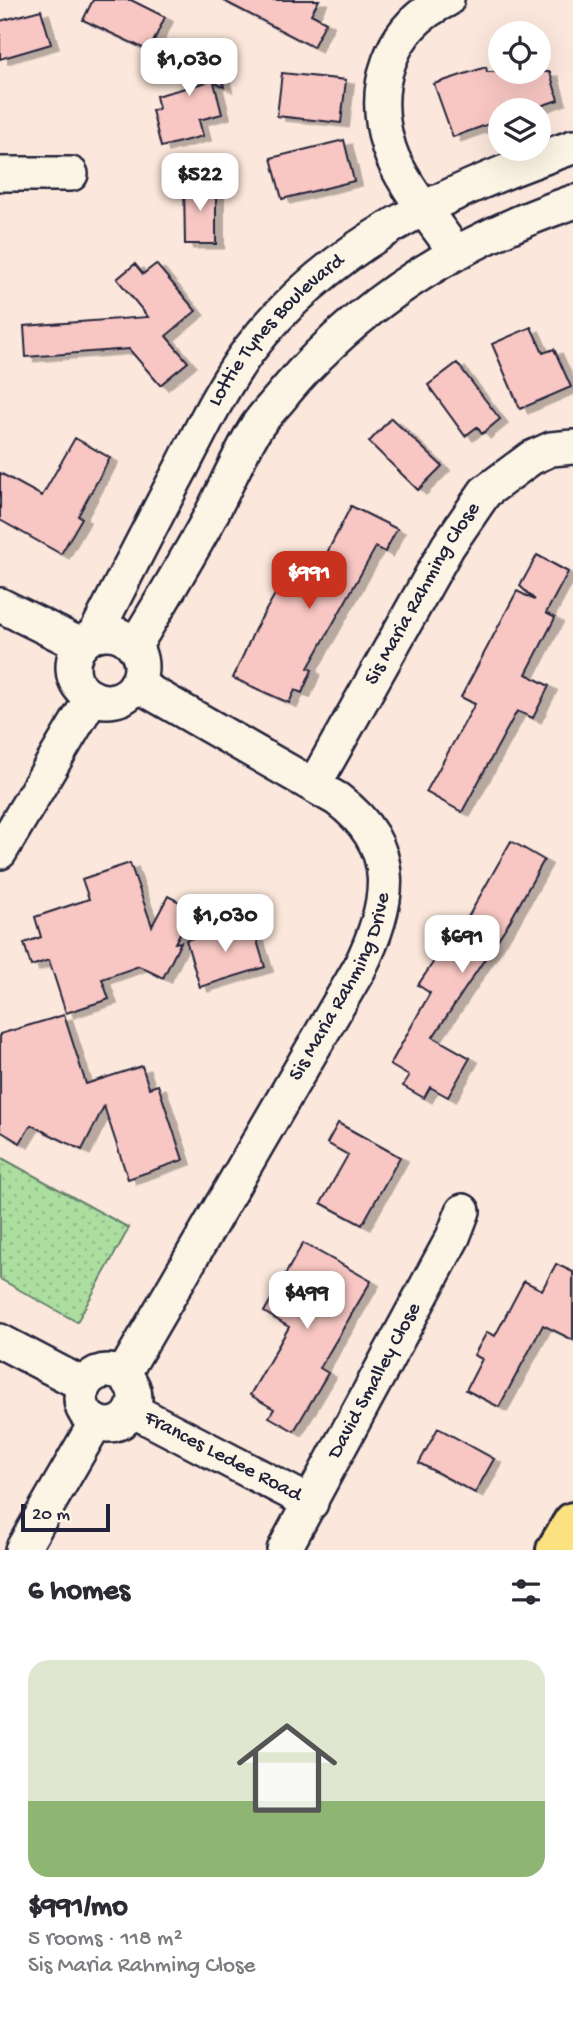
<!DOCTYPE html>
<html lang="en">
<head>
<meta charset="utf-8">
<style>
	:root { --surface:#fff; --page:#f7f7f7; --text:#2b2b33; --muted:#7c7c81; --line:#e1e1e2; --accent:#c8321e }
	body { margin:0; font-family:"Gochi Hand",sans-serif; background:var(--page); color:var(--text); height:100vh; display:flex; flex-direction:column; font-size:26px; white-space:nowrap }
	* { box-sizing:border-box; margin:0 }
	p { font-size:23px; color:var(--muted) }
	.icon { flex:none; width:38px; height:38px; fill:none; stroke:currentColor; stroke-width:2; stroke-linecap:round; stroke-linejoin:round }
	.map { position:relative; height:1550px; overflow:hidden }
	.drawer { display:flex; flex-direction:column; background:var(--surface); flex:1 }
	.drawer>* { flex:none }
	.fabs { position:absolute; left:488px; top:21px; display:grid; gap:14px }
	.fabs a { display:grid; place-items:center; width:63px; height:63px; border-radius:50%; background:var(--surface); box-shadow:0 7px 28px #0002; font-size:35px }
	.scale { position:absolute; left:21px; bottom:18px; width:89px; box-sizing:border-box; padding-left:7px; border:4px solid #22223b; border-top:0; font-size:19px; line-height:24px; white-space:nowrap; color:#22223b; -webkit-text-stroke:5px #fcf5e5; paint-order:stroke }
	.price { position:absolute; translate:-50% -60px; padding:0 16px; border-radius:14px; background:#fff; color:#222; font-size:23px; line-height:46px; filter:drop-shadow(0 2px 4px #0008) }
	.price::after { content:''; position:absolute; left:50%; top:42px; width:21px; height:16px; margin-left:-10px; background:inherit; clip-path:polygon(0 0,100% 0,50% 100%) }
	.price.selected { background:var(--accent); color:#fff }
	ul { padding:0; list-style:none }
	li { display:grid; align-content:center; gap:14px; height:371px; padding:0 28px }
	li+li { border-top:2px solid var(--line) }
	li span { display:grid; place-items:center; height:217px; border-radius:21px; color:#555 }
	li>.icon { margin-inline-start:auto }
	span .icon { width:126px; height:126px; fill:#fffc; stroke-width:1 }
	li b { font-size:30px }
	h2 { display:flex; justify-content:space-between; align-items:center; height:84px; padding:0 28px; font-size:30px }
	.map>svg:first-child { display:block }
</style>
</head>
<body>
<div class="map">
<svg width="573" height="1550" viewBox="0 0 573 1550">
	<defs>
		<pattern id="park-dots" width="8" height="8" patternUnits="userSpaceOnUse" patternTransform="scale(1.75)"><rect width="8" height="8" fill="#abde9f"/><path d="M2 2h.1M6 6h.1" fill="none" stroke="#93be8a" stroke-width="1.8" stroke-linecap="round"/></pattern>
		<filter id="shadow"><feDropShadow dx="8" dy="4.5" stdDeviation="0" flood-color="#0004"/></filter>
	</defs>
	<rect width="100%" height="100%" fill="#fbe7db"/>
	<filter id="ink" filterUnits="userSpaceOnUse"><feTurbulence type="fractalNoise" baseFrequency=".0143" numOctaves="2"/><feDisplacementMap in="SourceGraphic" scale="14" xChannelSelector="R" yChannelSelector="G"/><feConvolveMatrix kernelMatrix="1 2 1 2 8 2 1 2 1" color-interpolation-filters="sRGB"/></filter>
	<g filter="url(#ink)">
		<!-- park -->
		<path fill="url(#park-dots)" stroke="#66806d" stroke-width="2" d="M 0,1157 L 129,1228 L 77,1322 L 0,1279 Z"/>
		<!-- building -->
		<path fill="#f8c7c3" stroke="#22223b" stroke-width="2" filter="url(#shadow)" d="M 93,0 L 131,0 L 165,17 L 149,51 L 83,20 Z
			M 222,0 L 319,0 L 311,14 L 326,22 L 313,47 Z
			M 41,10 L 51,44 L 0,59 L 0,21 Z
			M 214,44 L 224,87 L 214,82 L 222,114 L 199,120 L 203,136 L 161,147 L 152,110 L 159,109 L 156,96 L 211,81 L 161,57 Z
			M 486,67 L 487,72 L 550,72 L 558,100 L 529,110 L 500,110 L 500,120 L 453,137 L 434,84 Z
			M 282,73 L 346,80 L 341,123 L 277,116 Z
			M 344,140 L 354,181 L 282,199 L 271,158 Z
			M 184,182 L 216,182 L 216,244 L 185,244 Z
			M 135,264 L 143,274 L 156,264 L 196,311 L 166,336 L 188,362 L 160,385 L 129,349 L 26,357 L 24,326 L 148,317 L 117,279 Z
			M 531,327 L 543,353 L 554,349 L 571,387 L 520,409 L 492,344 Z
			M 457,363 L 500,419 L 482,434 L 477,427 L 465,436 L 428,385 Z
			M 391,418 L 442,466 L 418,490 L 369,442 Z
			M 75,438 L 110,458 L 78,516 L 82,518 L 61,554 L 0,520 L 0,473 L 42,496 Z
			M 351,506 L 397,529 L 385,552 L 376,547 L 308,668 L 312,670 L 302,693 L 295,690 L 289,703 L 233,678 L 255,629 L 285,577 L 308,590 Z
			M 537,555 L 568,572 L 546,613 L 555,618 L 526,674 L 549,686 L 533,718 L 517,711 L 462,812 L 426,792 L 475,704 L 461,697 L 517,591 L 535,600 L 520,586 Z
			M 511,841 L 544,860 L 510,921 L 433,1037 L 470,1058 L 448,1097 L 430,1087 L 424,1098 L 403,1086 L 409,1076 L 390,1065 L 430,993 L 418,985 L 455,930 L 459,933 Z
			M 130,863 L 152,926 L 168,896 L 193,909 L 175,943 L 181,942 L 163,978 L 139,966 L 102,979 L 109,999 L 66,1013 L 49,960 L 31,966 L 24,943 L 41,937 L 35,917 L 89,899 L 82,879 Z
			M 251,921 L 265,967 L 200,987 L 186,940 Z
			M 64,1015 L 86,1084 L 142,1066 L 149,1088 L 158,1085 L 183,1160 L 128,1179 L 104,1106 L 82,1150 L 31,1125 L 20,1143 L 0,1131 L 0,1034 Z
			M 338,1123 L 400,1157 L 362,1225 L 321,1203 L 348,1155 L 327,1143 Z
			M 303,1243 L 371,1281 L 320,1368 L 328,1373 L 294,1431 L 269,1417 L 274,1409 L 250,1395 L 289,1327 L 264,1312 Z
			M 556,1264 L 573,1272 L 573,1340 L 543,1325 L 499,1407 L 466,1390 L 482,1359 L 474,1355 L 487,1332 L 495,1336 L 524,1281 L 542,1290 Z
			M 438,1428 L 494,1459 L 475,1493 L 419,1463 Z"/>
		<g fill="none" stroke-linecap="round" stroke-linejoin="round">
			<defs>
				<g id="minor">
					<path d="M 447,0 C 389,26 370,88 389,148 C 400,182 434,221 455,252"/>
					<path d="M 0,174 L 71,174"/>
					<path d="M 0,605 L 81,645"/>
					<circle cx="107" cy="667" r="34"/>
					<path id="s1" d="M 95,635 C 124,578 153,521 183,465 C 203,426 223,385 249,350 C 332,242 448,190 573,147"/>
					<path d="M 134,647 C 158,607 182,568 204,528 C 222,496 236,460 255,429 C 263,416 276,404 285,392 C 361,301 462,240 573,202"/>
					<path id="s2" d="M 314,785 L 448,546 L 485,492 L 531,458 L 551,449 L 573,447"/>
					<path d="M 0,852 L 92,697"/>
					<path d="M 0,1341 L 84,1385"/>
					<circle cx="108" cy="1398" r="27"/>
					<path id="s3" d="M 123,1375 L 359,969 C 391,904 402,847 337,799 L 136,684"/>
					<path id="s4" d="M 132,1410 L 311,1503"/>
					<path d="M 22,1550 L 96,1422"/>
					<path id="s5" d="M 284,1550 L 453,1237 L 463,1211"/>
				</g>
				<path id="trunk" d="M 556,1550 L 573,1522"/>
			</defs>
			<!-- minor casing -->
			<use href="#minor" stroke="#22223b" stroke-width="38"/>
			<!-- trunk casing -->
			<use href="#trunk" stroke="#22223b" stroke-width="44"/>
			<!-- minor -->
			<use href="#minor" stroke="#fcf5e5" stroke-width="33"/>
			<!-- trunk -->
			<use href="#trunk" stroke="#fbe180" stroke-width="38"/>
		</g>
	</g>
	<g text-anchor="middle" dominant-baseline="central" stroke-width="7" stroke-linejoin="round" paint-order="stroke">
		<!-- street labels -->
		<g font-size="21" fill="#22223b" stroke="#fcf5e5">
			<text stroke="none"><textPath href="#s1" startOffset="357">Lottie Tynes Boulevard</textPath></text>
			<text stroke="none"><textPath href="#s2" startOffset="220">Sis Maria Rahming Close</textPath></text>
			<text stroke="none"><textPath href="#s3" startOffset="446">Sis Maria Rahming Drive</textPath></text>
			<text stroke="none"><textPath href="#s5" startOffset="192">David Smalley Close</textPath></text>
			<text stroke="none"><textPath href="#s4" startOffset="102">Frances Ledee Road</textPath></text>
		</g>
	</g>
</svg>
<div class="fabs">
<a><svg class="icon" aria-label="locate" viewBox="0 0 24 24"><circle cx="12" cy="12" r="6"/><path d="M12 2v4M12 18v4M2 12h4M18 12h4"/></svg></a>
<a><svg class="icon" aria-label="layers" viewBox="0 0 24 24"><path d="M12 4l9 5-9 5-9-5zM3 14l9 5 9-5"/></svg></a>
</div>
<div class="scale">20 m</div>
<b class="price" style="left:189px;top:98px">$1,030</b>
<b class="price" style="left:200px;top:213px">$522</b>
<b class="price selected" style="left:309px;top:611px">$991</b>
<b class="price" style="left:225px;top:954px">$1,030</b>
<b class="price" style="left:462px;top:975px">$691</b>
<b class="price" style="left:307px;top:1331px">$499</b>
</div>
<section class="drawer">
<h2>6 homes<svg class="icon" aria-label="filters" viewBox="0 0 24 24"><path d="M4 7h16M4 17h16"/><circle cx="9" cy="7" r="2"/><circle cx="15" cy="17" r="2"/></svg></h2>
<ul>
<li><span style="background:linear-gradient(#dfe7d0 65%,#8fb573 0)"><svg class="icon" aria-label="home" viewBox="0 0 24 24"><path d="M3 11l9-7 9 7M6 9v11h12V9"/></svg></span><div><b>$991/mo</b><p>5 rooms · 118 m²</p><p>Sis Maria Rahming Close</p></div></li>
</ul>
</section>
</body>
</html>
